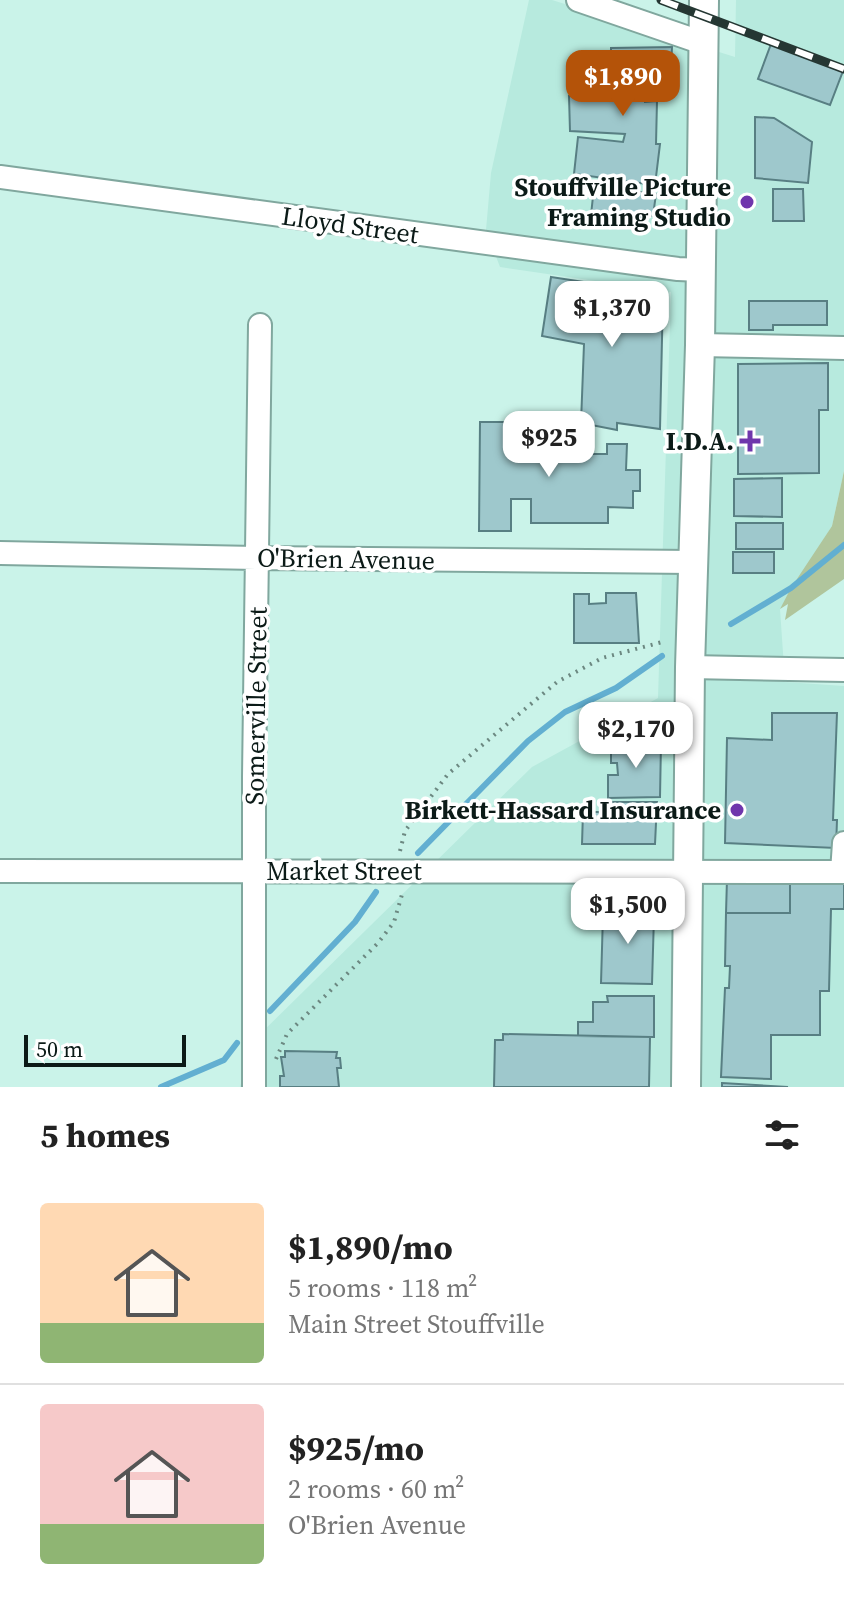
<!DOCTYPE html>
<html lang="en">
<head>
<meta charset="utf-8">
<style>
	:root { --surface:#fff; --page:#f6f6f6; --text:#222; --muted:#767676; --line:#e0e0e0; --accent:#b45309 }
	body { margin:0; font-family:"Source Serif 4",serif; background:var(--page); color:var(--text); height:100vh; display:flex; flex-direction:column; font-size:30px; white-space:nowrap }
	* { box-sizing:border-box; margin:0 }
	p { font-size:26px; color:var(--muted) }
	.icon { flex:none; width:44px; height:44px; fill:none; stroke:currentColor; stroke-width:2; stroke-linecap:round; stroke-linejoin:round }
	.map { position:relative; height:1087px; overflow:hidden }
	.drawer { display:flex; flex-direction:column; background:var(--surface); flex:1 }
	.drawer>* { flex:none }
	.scale { position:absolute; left:24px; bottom:20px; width:162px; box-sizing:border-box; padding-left:8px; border:4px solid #0b1a17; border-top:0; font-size:22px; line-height:28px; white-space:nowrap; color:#0b1a17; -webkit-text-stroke:6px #fff; paint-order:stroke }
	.price { position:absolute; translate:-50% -68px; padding:0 18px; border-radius:16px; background:#fff; color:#222; font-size:26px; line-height:52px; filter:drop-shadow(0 2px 4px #0008) }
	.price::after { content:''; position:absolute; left:50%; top:48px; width:24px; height:18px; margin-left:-12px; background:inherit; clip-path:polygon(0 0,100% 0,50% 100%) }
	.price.selected { background:var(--accent); color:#fff }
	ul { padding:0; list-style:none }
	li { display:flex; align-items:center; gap:24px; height:200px; padding:0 40px }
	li+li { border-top:2px solid var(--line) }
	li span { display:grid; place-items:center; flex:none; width:224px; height:160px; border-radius:8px; color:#555 }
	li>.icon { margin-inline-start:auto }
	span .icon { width:96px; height:96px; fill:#fffc; stroke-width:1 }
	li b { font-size:34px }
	h2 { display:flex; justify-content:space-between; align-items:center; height:96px; padding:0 40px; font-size:34px }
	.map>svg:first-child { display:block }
</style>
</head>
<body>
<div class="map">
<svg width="844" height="1087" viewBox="0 0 844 1087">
	<rect width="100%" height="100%" fill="#caf3e9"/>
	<!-- built -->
	<path fill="#b7eade" d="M 529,0 L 552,0 L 735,57 L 736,0 L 844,0 L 844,471 L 832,526 L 780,609 L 785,682 L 844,686 L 844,1087 L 240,1087 L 253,1041 L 532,767 L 658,698 L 671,292 L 500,267 L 486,230 L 491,173 Z"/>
	<!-- green -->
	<path fill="#b0c59c" d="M 844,471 L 844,579 L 785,620 L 788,604 L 780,609 L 791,588 L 832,526 Z"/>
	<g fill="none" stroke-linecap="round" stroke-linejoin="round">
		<!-- stream -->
		<path stroke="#62afd1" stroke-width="6" d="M 731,624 L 791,588 L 844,545
			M 418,853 L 528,741 L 565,712 L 616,688 L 662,656
			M 270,1011 L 355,922 L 376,892
			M 161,1087 L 224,1060 L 237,1043"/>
	</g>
	<!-- building -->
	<path fill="#9ec8cc" stroke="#587f83" stroke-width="2" d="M 771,44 L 843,71 L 830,105 L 758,79 Z
		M 672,47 L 670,89 L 645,90 L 645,102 L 657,101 L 656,144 L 660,144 L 655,185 L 574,174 L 578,137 L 623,142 L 625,134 L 570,131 L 569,96 L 611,95 L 611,48 Z
		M 755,117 L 774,118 L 812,142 L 808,183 L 755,178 Z
		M 594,187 L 656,194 L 653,216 L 643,215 L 641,229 L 615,226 L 617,216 L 591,215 Z
		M 773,189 L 803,189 L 804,221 L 773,221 Z
		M 551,277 L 663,294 L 660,429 L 617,423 L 617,430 L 581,423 L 584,344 L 542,336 Z
		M 749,301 L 827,301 L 827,325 L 773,325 L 773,330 L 749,330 Z
		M 828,363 L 828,410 L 819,410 L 819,473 L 738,474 L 738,364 Z
		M 480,422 L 535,422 L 535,436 L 524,436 L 524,450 L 557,450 L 557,444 L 587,444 L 587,454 L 607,454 L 607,444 L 627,444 L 626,470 L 640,470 L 640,491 L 633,491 L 633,508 L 608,507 L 608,523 L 531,523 L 531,499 L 511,499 L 511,531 L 479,531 Z
		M 782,478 L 782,517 L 734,516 L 734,479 Z
		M 736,523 L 783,523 L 783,549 L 736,549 Z
		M 733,552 L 774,552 L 774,573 L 733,573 Z
		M 606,593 L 636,593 L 639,643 L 574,643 L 574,594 L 589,594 L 589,604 L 606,603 Z
		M 772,713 L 837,713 L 833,820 L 837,820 L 836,848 L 725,843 L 727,738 L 772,740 Z
		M 611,742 L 661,743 L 660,797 L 608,798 L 608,775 L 618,775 L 617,763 L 611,763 Z
		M 602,802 L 657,802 L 655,844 L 582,844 L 583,812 L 602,812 Z
		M 727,879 L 790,880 L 790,913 L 726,913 Z
		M 790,880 L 844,882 L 844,909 L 831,909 L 829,991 L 820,991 L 820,1035 L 771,1035 L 771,1079 L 721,1077 L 725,988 L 729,988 L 730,966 L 725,966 L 726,913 L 790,913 Z
		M 610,905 L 647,906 L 647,916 L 654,916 L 652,984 L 601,983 L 603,914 L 610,914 Z
		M 607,996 L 654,996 L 654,1037 L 578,1036 L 578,1022 L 593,1022 L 593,1002 L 608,1002 Z
		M 503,1034 L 650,1037 L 649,1087 L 494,1087 L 495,1040 L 503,1040 Z
		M 285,1051 L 337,1052 L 336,1058 L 340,1058 L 341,1068 L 337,1068 L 339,1087 L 280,1087 L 280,1076 L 284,1076 L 281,1057 L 285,1057 Z
		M 722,1083 L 788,1087 L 722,1087 Z"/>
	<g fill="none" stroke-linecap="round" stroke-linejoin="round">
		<defs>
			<path id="minor" d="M 578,0 L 703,43
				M 0,177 L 678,269 L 700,270
				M 700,345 L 844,348
				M 0,553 L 258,558 L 693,562
				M 690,667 L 844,670
				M 0,871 L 844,872
				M 842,872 L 844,843
				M 254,1087 L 254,777 L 260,325"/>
			<path id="major" d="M 686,1087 L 690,667 L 700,345 L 704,0"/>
		</defs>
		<!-- minor casing -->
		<use href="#minor" stroke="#80a79e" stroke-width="26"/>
		<!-- major casing -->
		<use href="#major" stroke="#80a79e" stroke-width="32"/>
		<!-- path -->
		<path stroke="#6c8881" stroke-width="4" stroke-dasharray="2 6" stroke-linecap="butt" d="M 400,851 L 405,831 L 448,774 L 557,682 L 602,658 L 666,641
			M 276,1059 L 287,1034 L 378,943 L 394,922 L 403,891"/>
		<!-- minor -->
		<use href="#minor" stroke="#fff" stroke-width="22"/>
		<!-- major -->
		<use href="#major" stroke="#fff" stroke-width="28"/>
		<defs>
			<path id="rail" d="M 661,0 L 844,69"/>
		</defs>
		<!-- rail casing -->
		<use href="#rail" stroke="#253733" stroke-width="9"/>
		<!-- rail -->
		<use href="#rail" stroke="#fff" stroke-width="6" stroke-dasharray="18" stroke-linecap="butt"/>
	</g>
	<!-- markers -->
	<g fill="#6f36ac" stroke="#fff" stroke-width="3">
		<circle cx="747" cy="202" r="8"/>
		<path d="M746 429h8v8h8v8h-8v8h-8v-8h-8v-8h8z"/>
		<circle cx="737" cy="810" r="8"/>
	</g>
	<g text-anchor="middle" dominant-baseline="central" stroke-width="7" stroke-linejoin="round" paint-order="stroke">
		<!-- poi labels -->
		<g font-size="26" font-weight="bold" fill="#0b1a17" stroke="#fff" text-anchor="end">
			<text x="731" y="187">Stouffville Picture<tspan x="731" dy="30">Framing Studio</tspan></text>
			<text x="734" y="441">I.D.A.</text>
			<text x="721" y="810">Birkett-Hassard Insurance</text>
		</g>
		<!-- street labels -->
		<g font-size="26" fill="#0b1a17" stroke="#fff">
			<text transform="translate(350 225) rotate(8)">Lloyd Street</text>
			<text transform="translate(346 559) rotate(1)">O'Brien Avenue</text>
			<text transform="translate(256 706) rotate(-89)">Somerville Street</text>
			<text x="344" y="871">Market Street</text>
		</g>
	</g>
</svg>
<div class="scale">50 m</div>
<b class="price selected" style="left:623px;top:118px">$1,890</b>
<b class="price" style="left:612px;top:349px">$1,370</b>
<b class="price" style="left:549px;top:479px">$925</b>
<b class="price" style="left:636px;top:770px">$2,170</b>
<b class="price" style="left:628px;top:946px">$1,500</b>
</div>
<section class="drawer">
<h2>5 homes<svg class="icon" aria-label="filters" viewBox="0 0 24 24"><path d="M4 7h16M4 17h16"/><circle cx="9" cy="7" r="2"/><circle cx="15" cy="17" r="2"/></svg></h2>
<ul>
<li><span style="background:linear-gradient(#ffd9b3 75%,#8fb573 0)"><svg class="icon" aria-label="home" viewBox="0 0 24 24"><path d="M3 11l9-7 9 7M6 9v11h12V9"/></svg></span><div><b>$1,890/mo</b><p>5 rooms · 118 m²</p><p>Main Street Stouffville</p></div></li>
<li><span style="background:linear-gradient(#f6c9c9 75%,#8fb573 0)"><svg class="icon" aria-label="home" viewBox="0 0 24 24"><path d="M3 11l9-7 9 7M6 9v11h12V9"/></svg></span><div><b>$925/mo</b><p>2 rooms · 60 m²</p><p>O'Brien Avenue</p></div></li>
</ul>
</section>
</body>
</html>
